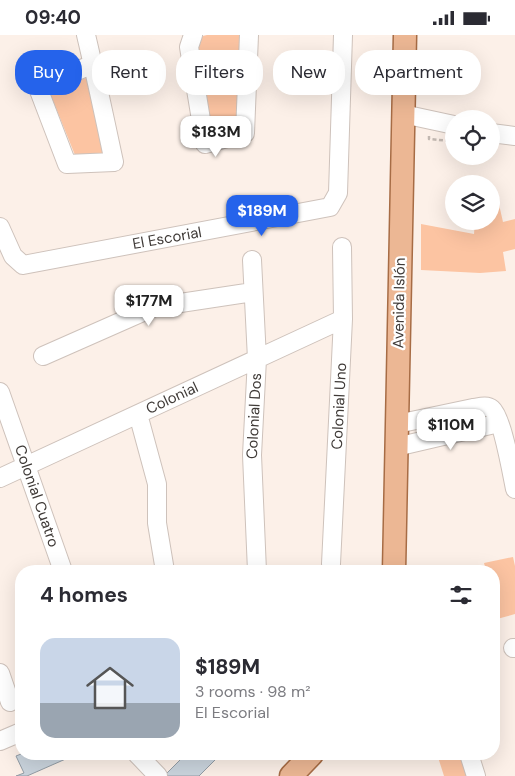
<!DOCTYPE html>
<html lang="en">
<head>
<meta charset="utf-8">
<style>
	:root { --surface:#fff; --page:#f2f2f3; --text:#2b2b33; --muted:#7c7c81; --accent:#2563eb }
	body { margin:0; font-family:"DM Sans",sans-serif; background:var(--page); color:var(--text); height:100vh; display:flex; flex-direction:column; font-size:19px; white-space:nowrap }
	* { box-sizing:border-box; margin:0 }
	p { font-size:16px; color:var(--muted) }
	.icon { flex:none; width:28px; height:28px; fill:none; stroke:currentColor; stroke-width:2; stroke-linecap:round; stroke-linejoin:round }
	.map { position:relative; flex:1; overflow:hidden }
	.sheet { position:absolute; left:15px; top:530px; width:485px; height:195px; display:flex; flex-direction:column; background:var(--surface); border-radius:20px; box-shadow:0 5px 20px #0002 }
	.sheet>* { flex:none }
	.top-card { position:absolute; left:15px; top:15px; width:485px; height:45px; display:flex; gap:10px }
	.tools { position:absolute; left:445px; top:75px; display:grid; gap:10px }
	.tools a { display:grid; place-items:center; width:55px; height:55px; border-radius:50%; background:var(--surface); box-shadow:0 5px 20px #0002; font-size:25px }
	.price { position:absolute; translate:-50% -42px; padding:0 11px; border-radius:10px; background:#fff; color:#222; font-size:16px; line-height:32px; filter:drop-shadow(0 1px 2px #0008) }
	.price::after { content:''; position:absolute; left:50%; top:30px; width:15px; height:11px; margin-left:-8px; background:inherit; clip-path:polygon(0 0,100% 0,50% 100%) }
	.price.selected { background:var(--accent); color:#fff }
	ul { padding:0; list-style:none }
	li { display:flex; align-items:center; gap:15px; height:125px; padding:0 25px }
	li span { display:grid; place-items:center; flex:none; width:140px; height:100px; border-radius:15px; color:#555 }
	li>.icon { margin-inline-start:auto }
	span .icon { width:60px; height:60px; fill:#fffc; stroke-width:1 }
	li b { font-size:21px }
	h2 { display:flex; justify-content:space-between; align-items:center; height:60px; padding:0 25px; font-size:21px }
	.chip { padding:0 18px; border-radius:20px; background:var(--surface); box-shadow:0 5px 20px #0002; font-size:18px; line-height:45px }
	.chip.selected { background:var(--accent); color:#fff }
	.status { display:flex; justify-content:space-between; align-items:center; height:35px; padding:0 25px; background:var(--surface); direction:ltr }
	.status svg { height:14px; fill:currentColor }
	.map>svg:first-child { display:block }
</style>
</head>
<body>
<div class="status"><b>09:40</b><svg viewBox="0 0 49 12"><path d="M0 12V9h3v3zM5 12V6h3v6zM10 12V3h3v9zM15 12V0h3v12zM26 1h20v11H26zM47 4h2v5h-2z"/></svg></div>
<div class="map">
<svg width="515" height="741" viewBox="0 0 515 741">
	<rect width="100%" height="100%" fill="#fcf0e8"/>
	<!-- green -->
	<path fill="#fcc4a2" d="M 207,0 L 242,0 L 239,95 L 209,101 L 196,3 Z
		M 89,42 L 105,121 L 75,120 L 49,56 Z
		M 491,165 L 498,165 L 503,187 L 515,184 L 515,214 L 503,217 L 506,236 L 480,238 L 421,235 L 421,189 L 474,199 L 475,186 L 491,186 Z
		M 513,522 L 515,531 L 515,579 L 497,584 L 494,570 L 494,536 L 486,536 L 484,528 Z
		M 437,719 L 465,719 L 472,741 L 444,741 Z"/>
	<!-- building -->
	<path fill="#cad4dd" stroke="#939da6" d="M 21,719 L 77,719 L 27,741 L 16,741 L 24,738 L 16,721 Z
		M 186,719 L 221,719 L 199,741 L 168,741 L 166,739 Z"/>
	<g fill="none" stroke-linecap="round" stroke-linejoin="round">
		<defs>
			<path id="minor" d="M 86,0 C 96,42 105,85 114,127 L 67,129 L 38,53 L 93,29
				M 193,0 L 189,12 L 205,109 L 245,98 L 249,0
				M 403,79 L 454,90
				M 491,98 L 515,101
				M 0,192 L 13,221 L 23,230 L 330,172 L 338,158 L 343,0
				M 252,225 L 257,324 L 252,420 L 257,536
				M 43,321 L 154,272 L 253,257
				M 0,357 L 63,536
				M 138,379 L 157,449 L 157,488 L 165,536
				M 397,389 L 473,373 C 480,372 487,370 492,374 C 502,382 512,439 515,454
				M 396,412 L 499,388
				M 0,443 L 343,284
				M 331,529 L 343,284 L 342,212
				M 513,613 L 515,613
				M 0,638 L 10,667
				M 0,706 L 21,697
				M 137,719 L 158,741
				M 469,719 L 476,741"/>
			<path id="major" d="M 394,536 L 405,0
				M 291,741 L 312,719"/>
		</defs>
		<!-- minor casing -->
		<use href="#minor" stroke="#cec2bb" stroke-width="20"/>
		<!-- major casing -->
		<use href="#major" stroke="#a76c45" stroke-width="25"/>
		<!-- path -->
		<path stroke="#c3b9b2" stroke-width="2.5" stroke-dasharray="4 2.5" stroke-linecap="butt" d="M 429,101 L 429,104 L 450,106"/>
		<!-- minor -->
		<use href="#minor" stroke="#fff" stroke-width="18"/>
		<!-- major -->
		<use href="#major" stroke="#ecb794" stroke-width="22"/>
	</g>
	<g text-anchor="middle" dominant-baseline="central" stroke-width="4.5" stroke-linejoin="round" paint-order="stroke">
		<!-- street labels -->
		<g font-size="15" fill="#3f3a37" stroke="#fff">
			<text transform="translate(167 203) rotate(-10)">El Escorial</text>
			<text transform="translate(399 268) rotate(-89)">Avenida Islón</text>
			<text transform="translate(172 363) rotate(-25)">Colonial</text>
			<text transform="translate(339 371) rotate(-87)">Colonial Uno</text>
			<text transform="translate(254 381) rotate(-87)">Colonial Dos</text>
			<text transform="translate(37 461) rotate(71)">Colonial Cuatro</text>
		</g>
	</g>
</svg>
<div class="tools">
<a><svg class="icon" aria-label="locate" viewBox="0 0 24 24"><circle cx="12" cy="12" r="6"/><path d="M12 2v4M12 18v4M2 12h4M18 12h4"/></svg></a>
<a><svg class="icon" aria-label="layers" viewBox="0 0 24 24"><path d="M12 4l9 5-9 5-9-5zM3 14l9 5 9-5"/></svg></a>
</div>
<b class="price" style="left:216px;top:123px">$183M</b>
<b class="price selected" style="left:262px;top:202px">$189M</b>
<b class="price" style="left:149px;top:292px">$177M</b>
<b class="price" style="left:451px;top:416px">$110M</b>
<div class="top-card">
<a class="chip selected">Buy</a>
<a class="chip">Rent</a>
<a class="chip">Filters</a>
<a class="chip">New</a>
<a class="chip">Apartment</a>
</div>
<section class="sheet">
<h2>4 homes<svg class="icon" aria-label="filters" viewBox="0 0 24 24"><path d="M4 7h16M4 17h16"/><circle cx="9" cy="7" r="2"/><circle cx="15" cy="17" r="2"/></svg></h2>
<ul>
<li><span style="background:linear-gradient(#c9d6e8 65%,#9aa5b1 0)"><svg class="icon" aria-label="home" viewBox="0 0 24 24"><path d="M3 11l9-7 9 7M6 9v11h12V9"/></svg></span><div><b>$189M</b><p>3 rooms · 98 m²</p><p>El Escorial</p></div></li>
</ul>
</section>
</div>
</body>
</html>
